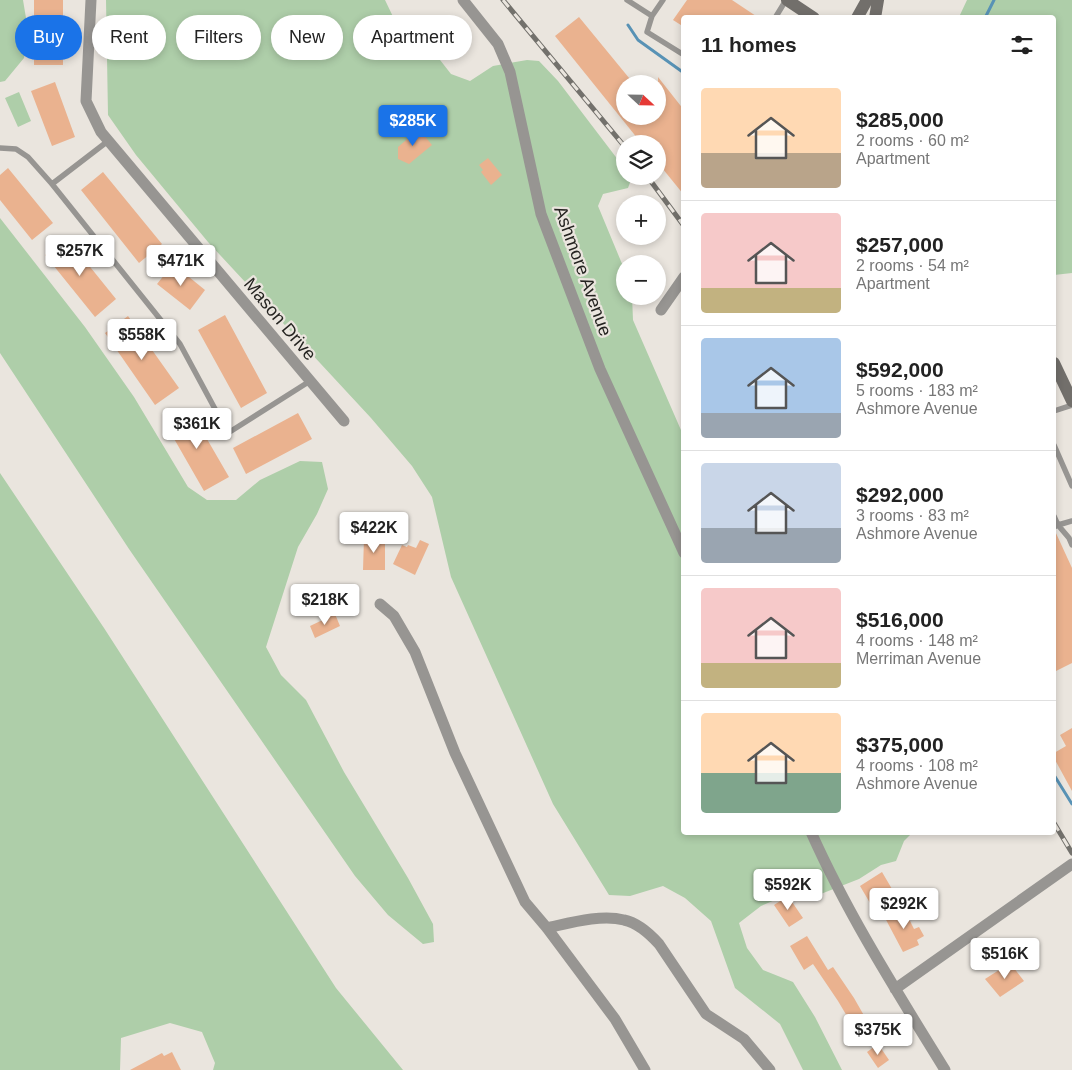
<!DOCTYPE html>
<html lang="en">
<head>
<meta charset="utf-8">
<style>
	:root { --surface:#fff; --page:#f2f2f2; --text:#222; --muted:#767676; --line:#e0e0e0; --accent:#1a73e8 }
	body { margin:0; font-family:Helvetica,sans-serif; background:var(--page); color:var(--text); height:100vh; display:flex; flex-direction:column; font-size:19px; white-space:nowrap }
	* { box-sizing:border-box; margin:0 }
	p { font-size:16px; color:var(--muted) }
	.icon { flex:none; width:28px; height:28px; fill:none; stroke:currentColor; stroke-width:2; stroke-linecap:round; stroke-linejoin:round }
	.map { position:relative; flex:1; overflow:hidden }
	.panel { position:absolute; left:681px; top:15px; width:375px; height:820px; display:flex; flex-direction:column; background:var(--surface); border-radius:5px; box-shadow:0 2px 8px #0003 }
	.panel>* { flex:none }
	.banner { position:absolute; left:15px; top:15px; width:475px; height:45px; display:flex; gap:10px }
	.needle { width:32px; rotate:112deg }
	.buttons { position:absolute; left:616px; top:75px; display:grid; gap:10px }
	.buttons a { display:grid; place-items:center; width:50px; height:50px; border-radius:50%; background:var(--surface); box-shadow:0 2px 8px #0003; font-size:25px }
	.price { position:absolute; translate:-50% -42px; padding:0 11px; border-radius:5px; background:#fff; color:#222; font-size:16px; line-height:32px; filter:drop-shadow(0 1px 2px #0008) }
	.price::after { content:''; position:absolute; left:50%; top:30px; width:15px; height:11px; margin-left:-8px; background:inherit; clip-path:polygon(0 0,100% 0,50% 100%) }
	.price.selected { background:var(--accent); color:#fff }
	ul { padding:0; list-style:none }
	li { display:flex; align-items:center; gap:15px; height:125px; padding:0 20px }
	li+li { border-top:1px solid var(--line) }
	li span { display:grid; place-items:center; flex:none; width:140px; height:100px; border-radius:5px; color:#555 }
	li>.icon { margin-inline-start:auto }
	span .icon { width:60px; height:60px; fill:#fffc; stroke-width:1 }
	li b { font-size:21px }
	h2 { display:flex; justify-content:space-between; align-items:center; height:60px; padding:0 20px; font-size:21px }
	.pill { padding:0 18px; border-radius:22px; background:var(--surface); box-shadow:0 2px 8px #0003; font-size:18px; line-height:45px }
	.pill.selected { background:var(--accent); color:#fff }
	.map>svg:first-child { display:block }
</style>
</head>
<body>
<div class="map">
<svg width="1072" height="1070" viewBox="0 0 1072 1070">
	<rect width="100%" height="100%" fill="#eae5de"/>
	<!-- green -->
	<path fill="#aecea9" d="M 0,0 L 23,0 L 28,30 L 24,58 L 5,81 L 0,82 Z
		M 106,0 L 385,0 L 397,25 L 407,35 L 426,42 L 451,74 L 470,81 L 493,66 L 527,60 L 539,61 L 558,81 L 625,169 L 625,176 L 632,177 L 628,188 L 603,194 L 598,206 L 625,271 L 625,296 L 632,296 L 633,320 L 684,437 L 684,832 L 912,833 L 904,841 L 896,861 L 881,865 L 859,879 L 808,899 L 786,893 L 775,900 L 761,906 L 739,923 L 747,948 L 763,970 L 793,982 L 815,1017 L 842,1070 L 803,1070 L 780,1024 L 735,988 L 711,921 L 685,898 L 663,886 L 630,896 L 609,895 L 553,804 L 451,577 L 432,497 L 412,466 L 371,418 L 208,242 L 136,155 L 108,115 Z
		M 967,0 L 1072,0 L 1072,273 L 1054,275 L 1054,18 L 959,17 Z
		M 19,92 L 31,121 L 18,127 L 5,98 Z
		M 0,218 L 85,327 L 134,397 L 188,487 L 207,500 L 236,500 L 260,480 L 300,461 L 322,462 L 328,489 L 317,514 L 298,547 L 266,647 L 281,675 L 306,700 L 344,772 L 408,878 L 433,924 L 434,942 L 423,944 L 388,915 L 355,876 L 129,549 L 0,353 Z
		M 0,473 L 104,628 L 336,988 L 403,1070 L 213,1070 L 215,1063 L 202,1032 L 170,1023 L 121,1038 L 120,1070 L 0,1070 Z"/>
	<g fill="none" stroke-linecap="round" stroke-linejoin="round">
		<!-- stream -->
		<path stroke="#5892b5" stroke-width="3" d="M 985,18 L 994,0
			M 628,25 L 638,40 L 684,73
			M 1054,775 L 1072,804"/>
	</g>
	<!-- building -->
	<path fill="#eab28f" d="M 34,0 L 63,0 L 63,65 L 34,65 Z
		M 687,0 L 732,0 L 759,18 L 684,18 L 684,27 L 673,20 Z
		M 579,17 L 634,84 L 625,84 L 625,116 L 658,116 L 658,77 L 684,110 L 684,195 L 658,163 L 658,144 L 642,144 L 555,36 Z
		M 55,82 L 75,137 L 52,146 L 31,91 Z
		M 419,129 L 432,145 L 409,164 L 398,159 L 398,147 Z
		M 488,158 L 502,175 L 491,185 L 481,172 L 483,170 L 479,165 Z
		M 8,168 L 53,223 L 32,240 L 0,200 L 0,175 Z
		M 103,172 L 162,244 L 139,263 L 81,190 Z
		M 66,237 L 116,299 L 95,317 L 45,255 Z
		M 173,264 L 205,290 L 190,310 L 157,284 Z
		M 225,315 L 267,393 L 241,408 L 198,330 Z
		M 128,316 L 179,388 L 155,405 L 105,333 Z
		M 189,408 L 229,477 L 204,491 L 165,423 Z
		M 298,413 L 312,439 L 246,474 L 233,448 Z
		M 1055,531 L 1072,568 L 1072,663 L 1054,672 L 1054,532 Z
		M 364,538 L 385,538 L 385,570 L 363,570 Z
		M 420,540 L 429,544 L 415,575 L 393,564 L 402,545 L 407,547 L 408,545 L 416,548 Z
		M 335,614 L 340,626 L 315,638 L 310,626 Z
		M 1072,728 L 1072,791 L 1054,758 L 1054,753 L 1066,746 L 1060,735 Z
		M 882,872 L 892,889 L 870,903 L 860,886 Z
		M 788,896 L 803,918 L 789,927 L 774,905 Z
		M 903,907 L 914,929 L 919,927 L 924,936 L 917,940 L 919,945 L 903,952 L 884,916 Z
		M 807,936 L 828,970 L 833,967 L 854,998 L 870,1026 L 857,1033 L 838,1001 L 813,964 L 804,970 L 790,946 Z
		M 1010,963 L 1024,981 L 1000,997 L 985,979 Z
		M 878,1044 L 889,1060 L 878,1068 L 867,1052 Z
		M 172,1052 L 181,1070 L 130,1070 L 162,1053 L 164,1056 Z"/>
	<g fill="none" stroke-linecap="round" stroke-linejoin="round">
		<!-- service -->
		<path stroke="#979592" stroke-width="5.5" d="M 627,0 L 652,16
			M 663,0 L 652,16 L 647,32 L 684,55
			M 775,18 L 786,0
			M 0,148 L 16,149 L 28,157 L 52,184 L 180,344 L 228,433 L 310,381
			M 52,184 L 108,141
			M 1054,411 L 1072,405
			M 1054,445 L 1072,486
			M 1054,516 L 1058,525 L 1054,527
			M 1072,521 L 1058,525 L 1069,538 L 1072,545"/>
		<!-- minor -->
		<path stroke="#979592" stroke-width="11" d="M 91,0 L 86,101 L 101,132 L 344,421
			M 463,0 L 498,44 L 510,72 L 541,214 L 600,369 L 684,553
			M 661,310 L 684,277
			M 380,604 L 394,616 L 415,652 L 455,753 L 525,902 L 547,928 L 615,1019 L 645,1070
			M 811,832 C 848,915 897,992 945,1070
			M 547,928 C 570,923 601,914 624,920 C 638,923 650,934 659,944 L 706,1014 L 744,1039 L 770,1070
			M 895,989 L 1072,864"/>
		<!-- secondary -->
		<path stroke="#726f6b" stroke-width="12" d="M 787,0 L 814,18
			M 857,18 L 867,0
			M 875,18 L 878,0
			M 1054,363 L 1072,401"/>
		<defs>
			<path id="rail" d="M 503,0 L 625,147
				M 647,176 L 684,226
				M 1054,823 L 1072,853"/>
		</defs>
		<!-- rail casing -->
		<use href="#rail" stroke="#73716c" stroke-width="5"/>
		<!-- rail -->
		<use href="#rail" stroke="#eae5de" stroke-width="3" stroke-dasharray="9" stroke-linecap="butt"/>
	</g>
	<g text-anchor="middle" dominant-baseline="central" stroke-width="4.5" stroke-linejoin="round" paint-order="stroke">
		<!-- street labels -->
		<g font-size="18" fill="#252421" stroke="#eae5de">
			<text transform="translate(583 271) rotate(70)">Ashmore Avenue</text>
			<text transform="translate(280 319) rotate(50)">Mason Drive</text>
		</g>
	</g>
</svg>
<div class="buttons">
<a><svg class="needle" viewBox="-14 -14 28 28"><path d="M0-13l5 13h-10z" fill="#e53935"/><path d="M0 13l5-13h-10z" fill="#767676"/></svg></a>
<a><svg class="icon" aria-label="layers" viewBox="0 0 24 24"><path d="M12 4l9 5-9 5-9-5zM3 14l9 5 9-5"/></svg></a>
<a>+</a>
<a>−</a>
</div>
<b class="price selected" style="left:413px;top:147px">$285K</b>
<b class="price" style="left:80px;top:277px">$257K</b>
<b class="price" style="left:181px;top:287px">$471K</b>
<b class="price" style="left:142px;top:361px">$558K</b>
<b class="price" style="left:197px;top:450px">$361K</b>
<b class="price" style="left:374px;top:554px">$422K</b>
<b class="price" style="left:325px;top:626px">$218K</b>
<b class="price" style="left:788px;top:911px">$592K</b>
<b class="price" style="left:904px;top:930px">$292K</b>
<b class="price" style="left:1005px;top:980px">$516K</b>
<b class="price" style="left:878px;top:1056px">$375K</b>
<div class="banner">
<a class="pill selected">Buy</a>
<a class="pill">Rent</a>
<a class="pill">Filters</a>
<a class="pill">New</a>
<a class="pill">Apartment</a>
</div>
<section class="panel">
<h2>11 homes<svg class="icon" aria-label="filters" viewBox="0 0 24 24"><path d="M4 7h16M4 17h16"/><circle cx="9" cy="7" r="2"/><circle cx="15" cy="17" r="2"/></svg></h2>
<ul>
<li><span style="background:linear-gradient(#ffd9b3 65%,#b9a48a 0)"><svg class="icon" aria-label="home" viewBox="0 0 24 24"><path d="M3 11l9-7 9 7M6 9v11h12V9"/></svg></span><div><b>$285,000</b><p>2 rooms · 60 m²</p><p>Apartment</p></div></li>
<li><span style="background:linear-gradient(#f6c9c9 75%,#c2b280 0)"><svg class="icon" aria-label="home" viewBox="0 0 24 24"><path d="M3 11l9-7 9 7M6 9v11h12V9"/></svg></span><div><b>$257,000</b><p>2 rooms · 54 m²</p><p>Apartment</p></div></li>
<li><span style="background:linear-gradient(#a9c7e8 75%,#9aa5b1 0)"><svg class="icon" aria-label="home" viewBox="0 0 24 24"><path d="M3 11l9-7 9 7M6 9v11h12V9"/></svg></span><div><b>$592,000</b><p>5 rooms · 183 m²</p><p>Ashmore Avenue</p></div></li>
<li><span style="background:linear-gradient(#c9d6e8 65%,#9aa5b1 0)"><svg class="icon" aria-label="home" viewBox="0 0 24 24"><path d="M3 11l9-7 9 7M6 9v11h12V9"/></svg></span><div><b>$292,000</b><p>3 rooms · 83 m²</p><p>Ashmore Avenue</p></div></li>
<li><span style="background:linear-gradient(#f6c9c9 75%,#c2b280 0)"><svg class="icon" aria-label="home" viewBox="0 0 24 24"><path d="M3 11l9-7 9 7M6 9v11h12V9"/></svg></span><div><b>$516,000</b><p>4 rooms · 148 m²</p><p>Merriman Avenue</p></div></li>
<li><span style="background:linear-gradient(#ffd9b3 60%,#7fa58c 0)"><svg class="icon" aria-label="home" viewBox="0 0 24 24"><path d="M3 11l9-7 9 7M6 9v11h12V9"/></svg></span><div><b>$375,000</b><p>4 rooms · 108 m²</p><p>Ashmore Avenue</p></div></li>
</ul>
</section>
</div>
</body>
</html>
